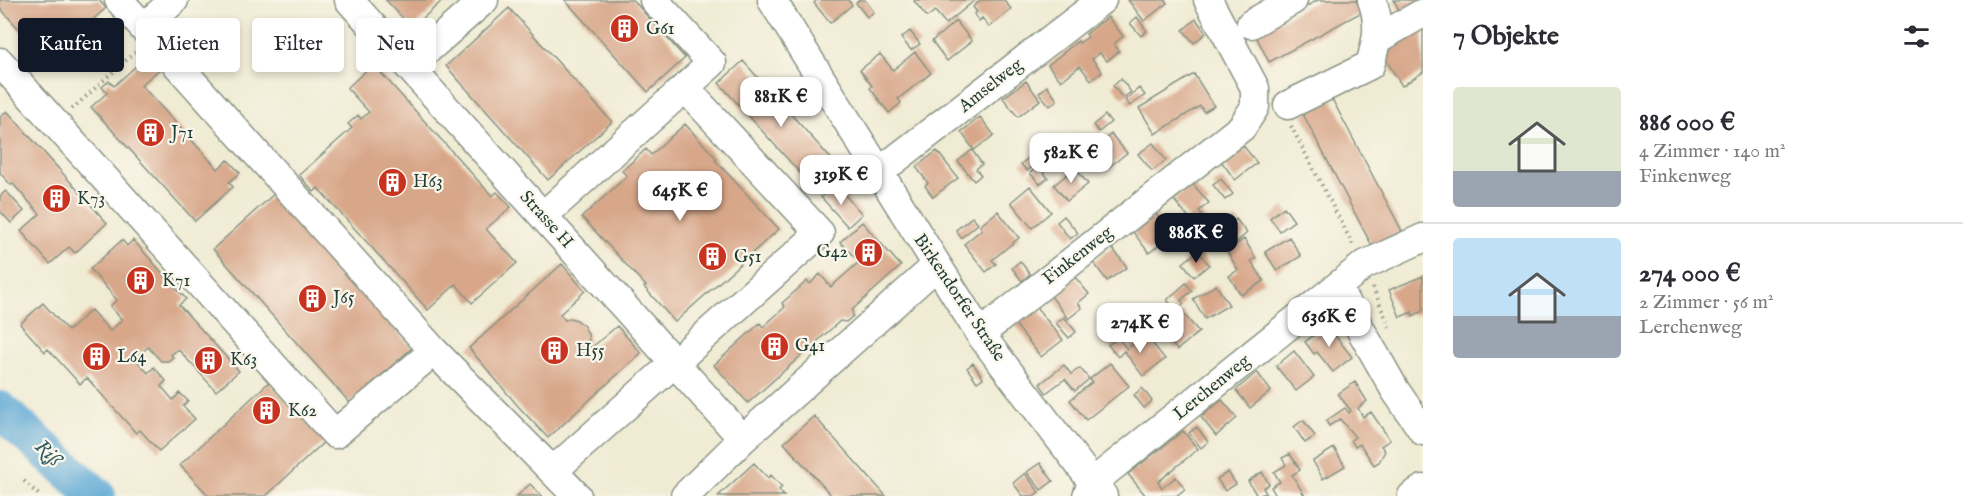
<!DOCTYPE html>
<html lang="de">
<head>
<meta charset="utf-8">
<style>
	:root { --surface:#fff; --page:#f2f2f3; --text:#2b2b33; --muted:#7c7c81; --line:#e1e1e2; --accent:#111827 }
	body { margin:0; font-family:"IM FELL English",serif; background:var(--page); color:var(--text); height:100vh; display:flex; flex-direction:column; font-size:22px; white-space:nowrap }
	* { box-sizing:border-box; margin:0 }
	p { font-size:20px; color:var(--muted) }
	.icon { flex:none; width:33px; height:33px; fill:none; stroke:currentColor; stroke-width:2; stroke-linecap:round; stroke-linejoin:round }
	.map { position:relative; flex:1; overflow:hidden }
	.details { display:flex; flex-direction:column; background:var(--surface); width:540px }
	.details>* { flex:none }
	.top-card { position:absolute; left:18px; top:18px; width:570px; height:54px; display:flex; gap:12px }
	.price { position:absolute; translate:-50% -51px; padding:0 14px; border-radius:12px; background:#fff; color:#222; font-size:20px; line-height:39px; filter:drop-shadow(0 2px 3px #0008) }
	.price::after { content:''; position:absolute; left:50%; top:36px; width:18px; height:14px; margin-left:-9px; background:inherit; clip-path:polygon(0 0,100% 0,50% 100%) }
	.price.selected { background:var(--accent); color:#fff }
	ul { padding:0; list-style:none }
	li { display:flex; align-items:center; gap:18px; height:150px; padding:0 30px }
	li+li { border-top:2px solid var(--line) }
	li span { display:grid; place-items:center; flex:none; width:168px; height:120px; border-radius:6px; color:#555 }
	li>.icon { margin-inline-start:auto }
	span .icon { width:72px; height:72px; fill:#fffc; stroke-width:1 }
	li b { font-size:26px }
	h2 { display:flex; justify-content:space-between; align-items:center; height:72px; padding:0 30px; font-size:26px }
	.pill { padding:0 21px; border-radius:6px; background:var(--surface); box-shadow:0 3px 9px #0003; font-size:21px; line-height:54px }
	.pill.selected { background:var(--accent); color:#fff }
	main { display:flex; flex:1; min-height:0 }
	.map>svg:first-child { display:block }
</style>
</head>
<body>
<main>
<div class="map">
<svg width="1423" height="496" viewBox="0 0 1423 496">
	<rect width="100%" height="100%" fill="#fbf7ec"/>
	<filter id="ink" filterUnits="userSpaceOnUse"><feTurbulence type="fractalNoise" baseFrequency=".0167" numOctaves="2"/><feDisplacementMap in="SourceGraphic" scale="12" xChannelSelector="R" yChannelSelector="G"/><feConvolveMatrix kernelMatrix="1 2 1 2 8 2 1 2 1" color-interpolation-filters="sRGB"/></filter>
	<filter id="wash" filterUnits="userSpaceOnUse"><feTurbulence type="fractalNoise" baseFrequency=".008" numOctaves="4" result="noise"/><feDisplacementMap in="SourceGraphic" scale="24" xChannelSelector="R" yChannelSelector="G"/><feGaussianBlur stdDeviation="1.35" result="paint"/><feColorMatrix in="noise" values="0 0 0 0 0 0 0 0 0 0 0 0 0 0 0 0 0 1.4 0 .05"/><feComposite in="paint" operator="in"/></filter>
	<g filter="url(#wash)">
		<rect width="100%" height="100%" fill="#f0ebd3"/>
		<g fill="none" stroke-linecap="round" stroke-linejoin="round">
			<!-- river -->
			<path stroke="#5ca7d4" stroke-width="38" d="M 0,410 L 97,496"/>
		</g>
		<g id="blocks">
			<!-- building -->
			<path fill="#d8a78a" d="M 0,0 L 99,0 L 106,8 L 47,60 L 0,8 Z
				M 386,0 L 443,0 L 412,28 Z
				M 565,0 L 633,0 L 685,58 L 648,92 Z
				M 817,0 L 848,0 L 852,5 L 830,23 L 814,3 Z
				M 859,0 L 865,0 L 874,12 L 867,17 L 856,3 Z
				M 916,0 L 975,0 L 946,24 L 935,11 L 927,17 L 914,1 Z
				M 981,0 L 1004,0 L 1011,9 L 989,27 L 982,18 L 979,21 L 974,14 L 977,12 L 973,7 Z
				M 1128,0 L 1165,0 L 1167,3 L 1144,21 Z
				M 1318,0 L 1356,0 L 1362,12 L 1269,62 L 1255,34 Z
				M 1394,0 L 1423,0 L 1402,16 Z
				M 509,8 L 612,122 L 548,180 L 446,66 Z
				M 1108,17 L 1123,36 L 1114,44 L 1119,51 L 1107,61 L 1100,53 L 1092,59 L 1102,72 L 1091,80 L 1080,66 L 1061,81 L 1048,65 L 1078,41 L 1079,43 L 1088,37 L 1086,34 Z
				M 1137,17 L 1147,31 L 1141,36 L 1130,23 Z
				M 1196,19 L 1206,33 L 1194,43 L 1183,30 Z
				M 956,21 L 972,41 L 947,61 L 932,41 Z
				M 1423,29 L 1423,72 L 1402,86 L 1382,54 Z
				M 910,31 L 920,44 L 911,50 L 901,38 Z
				M 915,52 L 931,73 L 898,99 L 901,103 L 889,113 L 870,88 L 872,86 L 860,70 L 880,54 L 893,70 Z
				M 149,54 L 161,68 L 141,85 L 218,169 L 228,160 L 240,173 L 229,182 L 233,187 L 195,221 L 91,107 L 107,93 L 102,87 L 109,81 L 114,86 Z
				M 743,61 L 843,172 L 819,194 L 719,83 Z
				M 373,64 L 492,196 L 497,192 L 511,207 L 486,229 L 517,263 L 472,303 L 456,284 L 428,310 L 318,188 L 314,192 L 299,175 L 352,128 L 348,124 L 358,115 L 361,119 L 369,112 L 347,88 Z
				M 1194,74 L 1214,106 L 1204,112 L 1200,106 L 1155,134 L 1139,108 Z
				M 1121,79 L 1131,92 L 1123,98 L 1113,86 Z
				M 1026,81 L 1040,100 L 1018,117 L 1003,98 Z
				M 1047,86 L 1057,100 L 1050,106 L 1039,93 Z
				M 1139,88 L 1145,95 L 1130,106 L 1125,100 Z
				M 1332,99 L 1402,231 L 1372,246 L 1303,114 Z
				M 7,111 L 107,223 L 75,253 L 69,247 L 50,264 L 21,231 L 40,214 L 13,184 L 11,185 L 0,173 L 0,117 Z
				M 1105,115 L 1111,122 L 1099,132 L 1093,125 Z
				M 980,117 L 994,135 L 974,150 L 961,132 Z
				M 685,124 L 717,159 L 715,160 L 779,229 L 675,322 L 644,287 L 646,286 L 582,217 L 627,176 L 622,171 L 646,149 L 651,155 Z
				M 1111,134 L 1127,153 L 1104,171 L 1089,153 Z
				M 1075,137 L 1086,149 L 1078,156 L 1067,144 Z
				M 1153,143 L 1166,160 L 1152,171 L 1138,154 Z
				M 1242,144 L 1257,163 L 1235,180 L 1221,161 Z
				M 972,150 L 982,164 L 976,169 L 981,175 L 974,181 L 958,161 Z
				M 937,151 L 958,178 L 933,197 L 925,186 L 928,183 L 916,167 Z
				M 1032,155 L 1038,162 L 1027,171 L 1021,164 Z
				M 1038,166 L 1048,178 L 1040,184 L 1030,173 Z
				M 1075,168 L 1088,184 L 1067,201 L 1054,185 Z
				M 1221,179 L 1233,194 L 1225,200 L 1213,185 Z
				M 835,184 L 862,214 L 848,227 L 821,197 Z
				M 1193,184 L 1209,203 L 1199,211 L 1205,219 L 1195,226 L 1174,200 Z
				M 1030,186 L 1051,212 L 1032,228 L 1011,202 Z
				M 6,191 L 24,211 L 11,223 L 0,211 L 0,196 Z
				M 275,193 L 412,348 L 350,403 L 213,249 Z
				M 1284,207 L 1294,221 L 1280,231 L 1270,218 Z
				M 998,211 L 1019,238 L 992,260 L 996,264 L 986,272 L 964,244 L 982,229 L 980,226 Z
				M 1156,214 L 1171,235 L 1149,253 L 1133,232 Z
				M 1064,216 L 1078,233 L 1070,239 L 1057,222 Z
				M 972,217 L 978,224 L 961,238 L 956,230 Z
				M 1236,219 L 1247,233 L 1233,245 L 1222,231 Z
				M 862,222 L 901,266 L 852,310 L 853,316 L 846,322 L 840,321 L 748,403 L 714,365 L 760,323 L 763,327 L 785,307 L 782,303 L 807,281 L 810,284 L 820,274 L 831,287 L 859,262 L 840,242 Z
				M 1289,237 L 1301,256 L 1277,271 L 1265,252 Z
				M 1244,239 L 1256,258 L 1251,261 L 1264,281 L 1241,295 L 1229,276 L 1238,270 L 1227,251 Z
				M 122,240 L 127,246 L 133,240 L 186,299 L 179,305 L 239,371 L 216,391 L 178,349 L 171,355 L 173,357 L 168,361 L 161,361 L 148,347 L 135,358 L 148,373 L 154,367 L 166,381 L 161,386 L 173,400 L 180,393 L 188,401 L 183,406 L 195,419 L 159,451 L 140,430 L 136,433 L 87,378 L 80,384 L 48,349 L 45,352 L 20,324 L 43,303 L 68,331 L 91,310 L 110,331 L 122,320 L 110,306 L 117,300 L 90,269 Z
				M 1112,248 L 1127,267 L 1107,281 L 1093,262 Z
				M 1198,251 L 1209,265 L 1194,277 L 1183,263 Z
				M 1020,261 L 1030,274 L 1022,281 L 1012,268 Z
				M 562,264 L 585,291 L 560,314 L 565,320 L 570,318 L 577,320 L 584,326 L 588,334 L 589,342 L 587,344 L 591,348 L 617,326 L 641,353 L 548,438 L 518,406 L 469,348 Z
				M 1423,276 L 1423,311 L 1413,316 L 1412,312 L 1400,317 L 1389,290 Z
				M 1075,277 L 1089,294 L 1078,303 L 1082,308 L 1068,319 L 1051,296 Z
				M 1186,283 L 1192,291 L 1181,300 L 1184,304 L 1176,310 L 1167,300 Z
				M 1216,285 L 1229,305 L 1205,319 L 1193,299 Z
				M 1036,307 L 1063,340 L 1041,357 L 1015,324 Z
				M 1126,308 L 1137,322 L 1128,329 L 1117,315 Z
				M 1182,312 L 1199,332 L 1177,350 L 1157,325 L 1167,317 L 1170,322 Z
				M 1064,317 L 1076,332 L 1069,338 L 1056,323 Z
				M 1327,325 L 1352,357 L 1333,372 L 1317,352 L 1314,354 L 1305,342 Z
				M 1146,335 L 1165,359 L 1143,376 L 1124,351 L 1118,357 L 1108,345 L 1118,338 L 1127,349 Z
				M 1294,351 L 1314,377 L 1296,391 L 1276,366 Z
				M 973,363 L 983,378 L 977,382 L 967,368 Z
				M 1110,363 L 1129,386 L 1086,420 L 1070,400 L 1092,382 L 1090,379 Z
				M 1064,365 L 1071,374 L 1080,368 L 1089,379 L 1075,391 L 1065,379 L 1046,393 L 1040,384 Z
				M 1257,372 L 1271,391 L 1250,408 L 1236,390 Z
				M 269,382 L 325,441 L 266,496 L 209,496 L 180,465 Z
				M 1355,382 L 1367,401 L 1358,408 L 1363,417 L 1371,412 L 1390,440 L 1381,446 L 1385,451 L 1379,462 L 1374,465 L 1360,444 L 1355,447 L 1351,440 L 1355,437 L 1340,419 L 1329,426 L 1326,421 L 1345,408 L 1349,413 L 1351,411 L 1338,394 Z
				M 1142,388 L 1152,401 L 1144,408 L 1134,395 Z
				M 1222,400 L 1237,418 L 1216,436 L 1201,417 Z
				M 814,416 L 886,496 L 832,496 L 784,443 Z
				M 1303,420 L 1315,436 L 1305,443 L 1294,427 Z
				M 1197,427 L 1208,442 L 1201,448 L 1189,433 Z
				M 1183,431 L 1198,449 L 1158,482 L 1162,488 L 1176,477 L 1185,489 L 1176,496 L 1146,496 L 1128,474 Z
				M 1334,448 L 1345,466 L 1323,479 L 1313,461 Z
				M 1290,454 L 1300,470 L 1292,475 L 1305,496 L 1276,496 L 1271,487 L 1280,482 L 1274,472 L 1286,465 L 1282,458 Z
				M 754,463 L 768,478 L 771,475 L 782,487 L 779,490 L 784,496 L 718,496 Z
				M 1040,463 L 1053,481 L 1041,490 L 1027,472 Z
				M 1228,472 L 1236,484 L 1225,491 L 1217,479 Z
				M 1262,472 L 1269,484 L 1263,488 L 1266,493 L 1257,496 L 1248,481 Z
				M 1025,473 L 1039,492 L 1033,496 L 1023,496 L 1013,483 Z
				M 530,484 L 542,496 L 517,496 Z"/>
		</g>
	</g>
	<g filter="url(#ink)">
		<use href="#blocks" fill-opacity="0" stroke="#889484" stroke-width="1.5"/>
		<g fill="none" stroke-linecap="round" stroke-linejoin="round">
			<defs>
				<path id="minor" d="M 349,0 L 743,439
					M 772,0 L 980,334 L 1103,496
					M 1251,24 L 1293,0
					M 143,28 L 174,0
					M 1377,39 L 1423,13
					M 0,62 L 335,434 L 434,351 L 119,0
					M 409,66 L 484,0
					M 1288,105 L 1370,65 C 1377,40 1381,25 1372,0
					M 879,172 L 1102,0
					M 543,216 L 712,63 L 654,0
					M 1337,288 L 1395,390 L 1423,431
					M 980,334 L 1242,127 L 1255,107 L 1255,88 L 1208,0
					M 434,351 L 577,496
					M 553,471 L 820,233 L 685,88
					M 685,496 L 743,439 L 936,266
					M 1087,496 L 1092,483 L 1364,265 L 1423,238
					M 1412,496 L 1423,489"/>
			</defs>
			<!-- minor casing -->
			<use href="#minor" stroke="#889484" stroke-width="31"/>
			<!-- path -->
			<path stroke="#889484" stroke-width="4" stroke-dasharray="1.5 4.5" stroke-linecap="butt" d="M 72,109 L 135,52
				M 1291,126 L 1353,245
				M 1373,287 L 1389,327
				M 24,481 L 40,496"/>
			<!-- minor -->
			<use href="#minor" stroke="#fff" stroke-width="28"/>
		</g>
	</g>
	<!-- icons -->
	<defs>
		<symbol id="building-disc" viewBox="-11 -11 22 22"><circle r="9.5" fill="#c8321e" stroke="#fbf7ec"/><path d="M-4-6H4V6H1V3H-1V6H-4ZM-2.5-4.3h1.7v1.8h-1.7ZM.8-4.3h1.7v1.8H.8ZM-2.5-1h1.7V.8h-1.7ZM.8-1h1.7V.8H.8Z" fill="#fff"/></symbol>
	</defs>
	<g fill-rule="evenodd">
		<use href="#building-disc" x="608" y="12" width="33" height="33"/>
		<use href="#building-disc" x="134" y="116" width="33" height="33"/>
		<use href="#building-disc" x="376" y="166" width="33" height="33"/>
		<use href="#building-disc" x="40" y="182" width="33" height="33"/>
		<use href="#building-disc" x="852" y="236" width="33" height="33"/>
		<use href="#building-disc" x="696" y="240" width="33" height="33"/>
		<use href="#building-disc" x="124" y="264" width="33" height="33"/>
		<use href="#building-disc" x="296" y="282" width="33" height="33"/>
		<use href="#building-disc" x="758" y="330" width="33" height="33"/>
		<use href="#building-disc" x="538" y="334" width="33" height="33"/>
		<use href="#building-disc" x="80" y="340" width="33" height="33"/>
		<use href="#building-disc" x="192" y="344" width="33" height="33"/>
		<use href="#building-disc" x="250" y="394" width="33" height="33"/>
	</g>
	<g text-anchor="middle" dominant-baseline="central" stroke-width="4.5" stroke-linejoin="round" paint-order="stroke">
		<!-- poi labels -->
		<g font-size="18" fill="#1f3d34" stroke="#fbf7ec" text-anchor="start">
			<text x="646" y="29">G61</text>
			<text x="171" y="133">J71</text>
			<text x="413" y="182">H63</text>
			<text x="77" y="199">K73</text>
			<text x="848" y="252" text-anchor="end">G42</text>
			<text x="734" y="257">G51</text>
			<text x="162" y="281">K71</text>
			<text x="333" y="298">J65</text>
			<text x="795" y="346">G41</text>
			<text x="576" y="351">H55</text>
			<text x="117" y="357">L64</text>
			<text x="230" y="360">K63</text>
			<text x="288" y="411">K62</text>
		</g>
		<!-- street labels -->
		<g font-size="18" fill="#1f3d34" stroke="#fbf7ec">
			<text transform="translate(991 86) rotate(-38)">Amselweg</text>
			<text transform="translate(546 220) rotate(48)">Strasse H</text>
			<text transform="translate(1078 256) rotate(-38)">Finkenweg</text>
			<text transform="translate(959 298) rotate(56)">Birkendorfer Straße</text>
			<text transform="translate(1212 388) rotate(-39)">Lerchenweg</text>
		</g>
		<!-- water labels -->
		<g font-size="20" font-style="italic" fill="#315d64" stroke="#fbf7ec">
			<text transform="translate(48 453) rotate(42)">Riß</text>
		</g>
	</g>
</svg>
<b class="price" style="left:781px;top:128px">881K €</b>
<b class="price" style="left:1071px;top:184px">582K €</b>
<b class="price" style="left:841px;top:206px">319K €</b>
<b class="price" style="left:680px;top:222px">645K €</b>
<b class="price selected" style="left:1196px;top:264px">886K €</b>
<b class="price" style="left:1329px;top:348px">636K €</b>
<b class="price" style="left:1140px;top:354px">274K €</b>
<div class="top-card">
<a class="pill selected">Kaufen</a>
<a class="pill">Mieten</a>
<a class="pill">Filter</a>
<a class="pill">Neu</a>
</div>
</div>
<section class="details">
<h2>7 Objekte<svg class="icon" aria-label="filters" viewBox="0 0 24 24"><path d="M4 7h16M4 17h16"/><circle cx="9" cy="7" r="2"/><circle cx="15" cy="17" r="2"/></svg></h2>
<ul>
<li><span style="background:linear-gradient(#dfe7d0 70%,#9aa5b1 0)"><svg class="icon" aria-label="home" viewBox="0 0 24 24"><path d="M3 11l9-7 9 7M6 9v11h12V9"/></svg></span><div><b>886 000 €</b><p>4 Zimmer · 140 m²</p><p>Finkenweg</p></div></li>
<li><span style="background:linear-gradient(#bfe0f5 65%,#9aa5b1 0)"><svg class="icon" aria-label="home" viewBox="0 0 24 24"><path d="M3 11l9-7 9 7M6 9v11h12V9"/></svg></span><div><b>274 000 €</b><p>2 Zimmer · 56 m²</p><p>Lerchenweg</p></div></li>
</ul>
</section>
</main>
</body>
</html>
